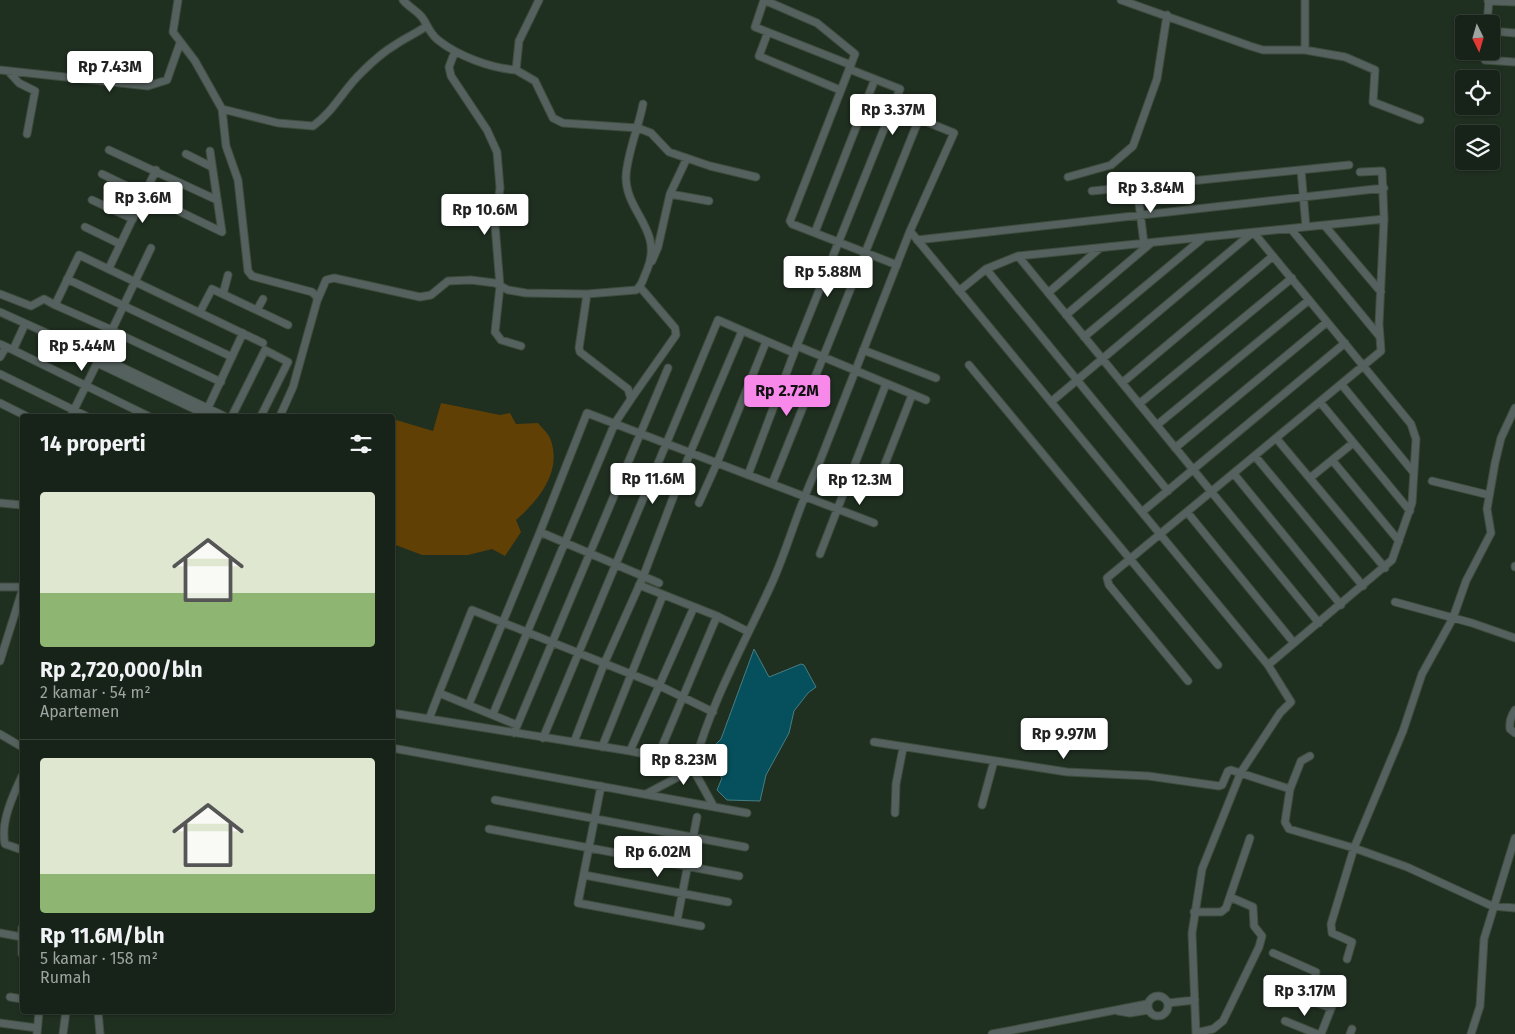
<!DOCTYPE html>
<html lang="id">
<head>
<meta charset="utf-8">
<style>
	:root { --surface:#172318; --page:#202b21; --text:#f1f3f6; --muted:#9ea4a2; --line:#364037; --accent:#f888ea }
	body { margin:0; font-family:"Fira Sans",sans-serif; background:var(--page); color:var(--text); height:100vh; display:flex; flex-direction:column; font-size:19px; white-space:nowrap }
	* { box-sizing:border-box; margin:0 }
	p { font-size:16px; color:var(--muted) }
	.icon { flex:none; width:28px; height:28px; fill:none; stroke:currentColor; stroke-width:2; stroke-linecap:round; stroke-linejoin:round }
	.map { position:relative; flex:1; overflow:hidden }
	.drawer { position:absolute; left:20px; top:414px; width:375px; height:600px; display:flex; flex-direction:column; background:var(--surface); border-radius:5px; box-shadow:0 1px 4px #0004,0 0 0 1px var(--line) }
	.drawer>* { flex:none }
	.needle { width:32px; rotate:175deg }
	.buttons { position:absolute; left:1455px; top:15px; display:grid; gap:10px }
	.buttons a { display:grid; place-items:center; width:45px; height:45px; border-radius:5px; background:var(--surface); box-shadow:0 1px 4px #0004,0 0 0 1px var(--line); font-size:25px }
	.price { position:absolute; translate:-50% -42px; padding:0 11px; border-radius:5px; background:#fff; color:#222; font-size:16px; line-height:32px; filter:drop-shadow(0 1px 2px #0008) }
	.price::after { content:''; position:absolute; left:50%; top:30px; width:15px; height:11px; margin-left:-8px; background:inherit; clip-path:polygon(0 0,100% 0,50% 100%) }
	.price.selected { background:var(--accent); color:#111 }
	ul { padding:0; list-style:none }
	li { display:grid; align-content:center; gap:10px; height:265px; padding:0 20px }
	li+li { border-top:1px solid var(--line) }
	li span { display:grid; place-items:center; height:155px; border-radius:5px; color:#555 }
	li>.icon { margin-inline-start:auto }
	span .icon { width:90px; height:90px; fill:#fffc; stroke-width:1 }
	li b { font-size:21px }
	h2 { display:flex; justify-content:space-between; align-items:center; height:60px; padding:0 20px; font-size:21px }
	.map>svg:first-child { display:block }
</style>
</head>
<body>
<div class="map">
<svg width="1515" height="1034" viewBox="0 0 1515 1034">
	<rect width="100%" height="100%" fill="#1f2f20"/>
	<!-- green -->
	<path fill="#604005" d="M 441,403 L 500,415 L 510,413 L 516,424 L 538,423 C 542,428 548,433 550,438 C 563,471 539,500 516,520 L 521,532 L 505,556 L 492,549 L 468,555 L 422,555 L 393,544 L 393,419 L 433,431 Z"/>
	<!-- water -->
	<path fill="#06505d" stroke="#477e83" d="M 754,649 L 769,677 L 801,664 L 804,665 L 816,687 L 808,693 L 794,711 L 789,733 L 766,775 L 760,801 L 727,800 L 717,790 L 722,778 L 708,759 L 712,748 L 721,739 Z"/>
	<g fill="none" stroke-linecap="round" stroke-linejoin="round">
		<defs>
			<path id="minor" d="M 178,0 L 173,32 L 195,61 L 222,109 L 226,146 L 238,180 L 248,271 L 252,276 L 312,292 L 317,297 L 317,301 L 293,387 L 280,416
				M 403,0 C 408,6 415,10 420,15 C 427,22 428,32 438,40 C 458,56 490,68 516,70
				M 539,0 L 519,41 L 516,70 L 535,81 L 553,118 L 563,123 L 638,128 L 651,133 L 669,152 L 710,166 L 756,177
				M 764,0 L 817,23 L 855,54 L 790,221 L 792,224 L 897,265
				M 764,0 L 755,27 L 851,65
				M 1121,0 L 1250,46 L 1263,50 L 1305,50 L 1345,57 L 1375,70 L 1373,102 L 1420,120
				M 1488,1 L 1515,2
				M 1487,24 L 1489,0
				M 1491,31 L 1515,33
				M 768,32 L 759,56 L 840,90
				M 1305,50 L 1305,0
				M 455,51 L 449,67 L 451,76 L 487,130 L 497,152 L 500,188 L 495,225 L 500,286 L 495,332 L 501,340 L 521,346
				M 1486,51 L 1485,60 L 1515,62
				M 0,70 L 148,86 L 167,80 L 180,43
				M 8,71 L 19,83 L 35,91 L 27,134
				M 222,109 L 278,123 L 313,126 C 334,111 343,90 362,72 C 372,62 383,52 395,45 C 405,38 415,34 425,27
				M 109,150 L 217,200
				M 186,154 L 212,167
				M 1301,170 L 1306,227
				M 102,174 L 222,232 L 210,151
				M 1068,177 L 1111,165 L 1133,146 L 1157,79 L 1167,15
				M 1137,187 L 1144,244
				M 1092,191 L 1349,165
				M 670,194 L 709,201
				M 92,200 L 133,219
				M 1325,226 L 1381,292
				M 85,227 L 120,244
				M 1291,229 L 1380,337
				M 910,231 L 1268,665 L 1291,702 L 1280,713 L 1241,772 L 1202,869 L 1192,933 L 1196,1034
				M 815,232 L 875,79
				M 1254,233 L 1411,424 L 1416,439 L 1412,503 L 1392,560 L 1268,665
				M 917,240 L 1384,188
				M 1018,256 L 1319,623
				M 652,261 L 658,247 L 670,194 L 687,158
				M 109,268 L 156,170
				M 986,269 L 1168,491
				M 67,279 L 232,357
				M 959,291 L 986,269 L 1018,256 L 1384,219
				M 1048,293 L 1100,248
				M 0,294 L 31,306 L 44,299 L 55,305
				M 223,294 L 228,275
				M 317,301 L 326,280 L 334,278 L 420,297 L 431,295 L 448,281 L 471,280 L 495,283 L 508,290 L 526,293 L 587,294 L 636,290 C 643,285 643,278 647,270 C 664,230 625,212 626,176 C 627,154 639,126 643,104
				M 257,310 L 263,299
				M 0,312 L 100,357
				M 200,312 L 212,289 L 288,325
				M 1066,315 L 1151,243
				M 25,324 L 13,350 L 148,416
				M 112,330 L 55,305 L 79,255 L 263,343
				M 123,336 L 221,382
				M 1084,337 L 1203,238
				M 766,342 L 717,463 L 874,523
				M 0,344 L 13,350
				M 797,346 L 926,400
				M 863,350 L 936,378
				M 0,357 L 6,347
				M 111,362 L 224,416
				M 97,363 L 100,357 L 111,362 L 123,336 L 112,330 L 151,248
				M 969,365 L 1218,665
				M 0,374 L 86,416
				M 1122,383 L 1273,256
				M 1342,385 L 1414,473
				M 631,399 L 676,335 L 675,328 L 640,287
				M 1051,402 L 1252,233
				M 1320,402 L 1410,511
				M 0,403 L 26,416
				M 1139,404 L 1292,278
				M 206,412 L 243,333
				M 71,416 L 97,363 L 209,416
				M 232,416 L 265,350 L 288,362 L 261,416
				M 1157,425 L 1309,300
				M 1276,438 L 1385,568
				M 1175,448 L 1327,322
				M 1255,456 L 1363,586
				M 1332,460 L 1399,541
				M 881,474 L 912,395
				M 1234,474 L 1341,605
				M 748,475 L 794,353 L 900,89 L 849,69
				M 1310,478 L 1353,443
				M 1432,481 L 1489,495
				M 772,484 L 919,119
				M 0,503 L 22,505
				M 1142,512 L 1345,343
				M 1187,512 L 1294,643
				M 820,554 L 886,384
				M 1515,567 L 1515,566
				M 659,583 L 540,532 L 587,413 L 717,463 L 699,503
				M 639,585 L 717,616 L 747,631
				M 0,587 L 22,587
				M 1395,602 L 1472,623 L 1515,638
				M 0,661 L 22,591
				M 1188,681 L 1109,585 L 1107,578 L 1381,351 L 1379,324 L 1384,219 L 1382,171 L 1360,172
				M 469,704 L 540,532
				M 1515,710 C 1511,716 1509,721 1510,729 L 1515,733
				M 392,713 L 630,751 L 694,764
				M 493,714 L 615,423 L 631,399 L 628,389 L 580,352 L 579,348 L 587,294
				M 429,719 L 439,693
				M 517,725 L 439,693 L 472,610 L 658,685 L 713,712
				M 514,733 L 668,368
				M 0,734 L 22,747
				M 543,738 L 718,320 L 794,353
				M 574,742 L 604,664 L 643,577 L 690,453 L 742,331
				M 874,742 L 1067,772 L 1148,776 L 1219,786 L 1222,785 L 1228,771 L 1231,770 L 1290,789 L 1285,822 L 1289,829 L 1354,848 L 1407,867 L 1492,906 L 1515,908
				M 602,747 L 663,595
				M 392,748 L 747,813
				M 630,751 L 694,607
				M 658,756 L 717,616
				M 693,769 C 710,704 744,644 772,583 C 789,545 799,504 818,466 L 910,231 L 954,133 L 892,108
				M 22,776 C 13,795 0,823 5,844 L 22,850
				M 601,786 L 578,903 L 701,926
				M 1290,789 L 1301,761 L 1310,756
				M 646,794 L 693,769 L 714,807
				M 495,800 L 745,847
				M 982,805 L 994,761
				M 895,813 L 896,784 L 903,748
				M 489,829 L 739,876
				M 584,875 L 728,902
				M 1194,912 L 1221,912 L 1226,908 L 1250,838
				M 677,921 L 697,817
				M 22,928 L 22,954
				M 0,933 L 22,937
				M 1273,953 L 1316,972 L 1307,1000
				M 1347,959 L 1352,942 L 1332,933 L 1331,924 L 1354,848 L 1403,731 L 1422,674 L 1453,618 L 1466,581 L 1491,533 L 1487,509 L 1495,463 L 1501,438 L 1515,408
				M 1293,994 L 1331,1008
				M1148 1006a10 10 0 1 1 20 0a10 10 0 1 1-20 0Z
				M 10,997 L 22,999
				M 1168,1003 L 1195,1000
				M 98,1011 L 100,1034
				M 1118,1011 L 1130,1013 L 1148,1010
				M 1285,1021 L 1317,1034
				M 0,1023 L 37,1028
				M 1196,1033 L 1213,1029 L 1223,1021 L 1259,947 L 1262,936 L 1254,926 L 1253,907 L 1230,897
				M 37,1034 L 39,1011
				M 63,1034 L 66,1011
				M 992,1034 L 1147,1004
				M 1321,1034 L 1340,986
				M 1350,1034 L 1352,1029
				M 1471,1034 L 1480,1006 L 1484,939 L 1515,838"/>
		</defs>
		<!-- minor casing -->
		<use href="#minor" stroke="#3e4d3e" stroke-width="9"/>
		<!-- minor -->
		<use href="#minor" stroke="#55615e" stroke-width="7"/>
	</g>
</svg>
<div class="buttons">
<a><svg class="needle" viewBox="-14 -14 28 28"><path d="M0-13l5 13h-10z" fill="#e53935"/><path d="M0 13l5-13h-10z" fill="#9ea4a2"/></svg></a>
<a><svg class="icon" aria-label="locate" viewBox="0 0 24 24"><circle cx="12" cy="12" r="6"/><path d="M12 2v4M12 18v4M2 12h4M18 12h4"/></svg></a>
<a><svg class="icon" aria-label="layers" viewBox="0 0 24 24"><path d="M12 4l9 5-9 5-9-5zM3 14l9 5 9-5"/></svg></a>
</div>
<b class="price" style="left:110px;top:93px">Rp 7.43M</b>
<b class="price" style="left:893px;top:136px">Rp 3.37M</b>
<b class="price" style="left:1151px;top:214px">Rp 3.84M</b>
<b class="price" style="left:143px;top:224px">Rp 3.6M</b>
<b class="price" style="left:485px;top:236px">Rp 10.6M</b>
<b class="price" style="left:828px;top:298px">Rp 5.88M</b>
<b class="price" style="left:82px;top:372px">Rp 5.44M</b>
<b class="price selected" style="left:787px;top:417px">Rp 2.72M</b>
<b class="price" style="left:653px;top:505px">Rp 11.6M</b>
<b class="price" style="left:860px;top:506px">Rp 12.3M</b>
<b class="price" style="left:1064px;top:760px">Rp 9.97M</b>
<b class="price" style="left:684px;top:786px">Rp 8.23M</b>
<b class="price" style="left:658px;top:878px">Rp 6.02M</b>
<b class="price" style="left:1305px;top:1017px">Rp 3.17M</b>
<section class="drawer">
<h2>14 properti<svg class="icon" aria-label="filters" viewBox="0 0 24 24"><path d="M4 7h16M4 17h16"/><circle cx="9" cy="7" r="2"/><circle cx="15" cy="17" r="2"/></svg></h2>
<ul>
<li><span style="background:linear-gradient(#dfe7d0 65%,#8fb573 0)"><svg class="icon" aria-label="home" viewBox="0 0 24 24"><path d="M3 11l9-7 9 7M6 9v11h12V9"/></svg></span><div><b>Rp 2,720,000/bln</b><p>2 kamar · 54 m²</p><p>Apartemen</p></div></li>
<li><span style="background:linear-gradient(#dfe7d0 75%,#8fb573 0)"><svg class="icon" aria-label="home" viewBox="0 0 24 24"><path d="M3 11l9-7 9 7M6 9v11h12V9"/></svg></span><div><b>Rp 11.6M/bln</b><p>5 kamar · 158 m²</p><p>Rumah</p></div></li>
</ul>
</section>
</div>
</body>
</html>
